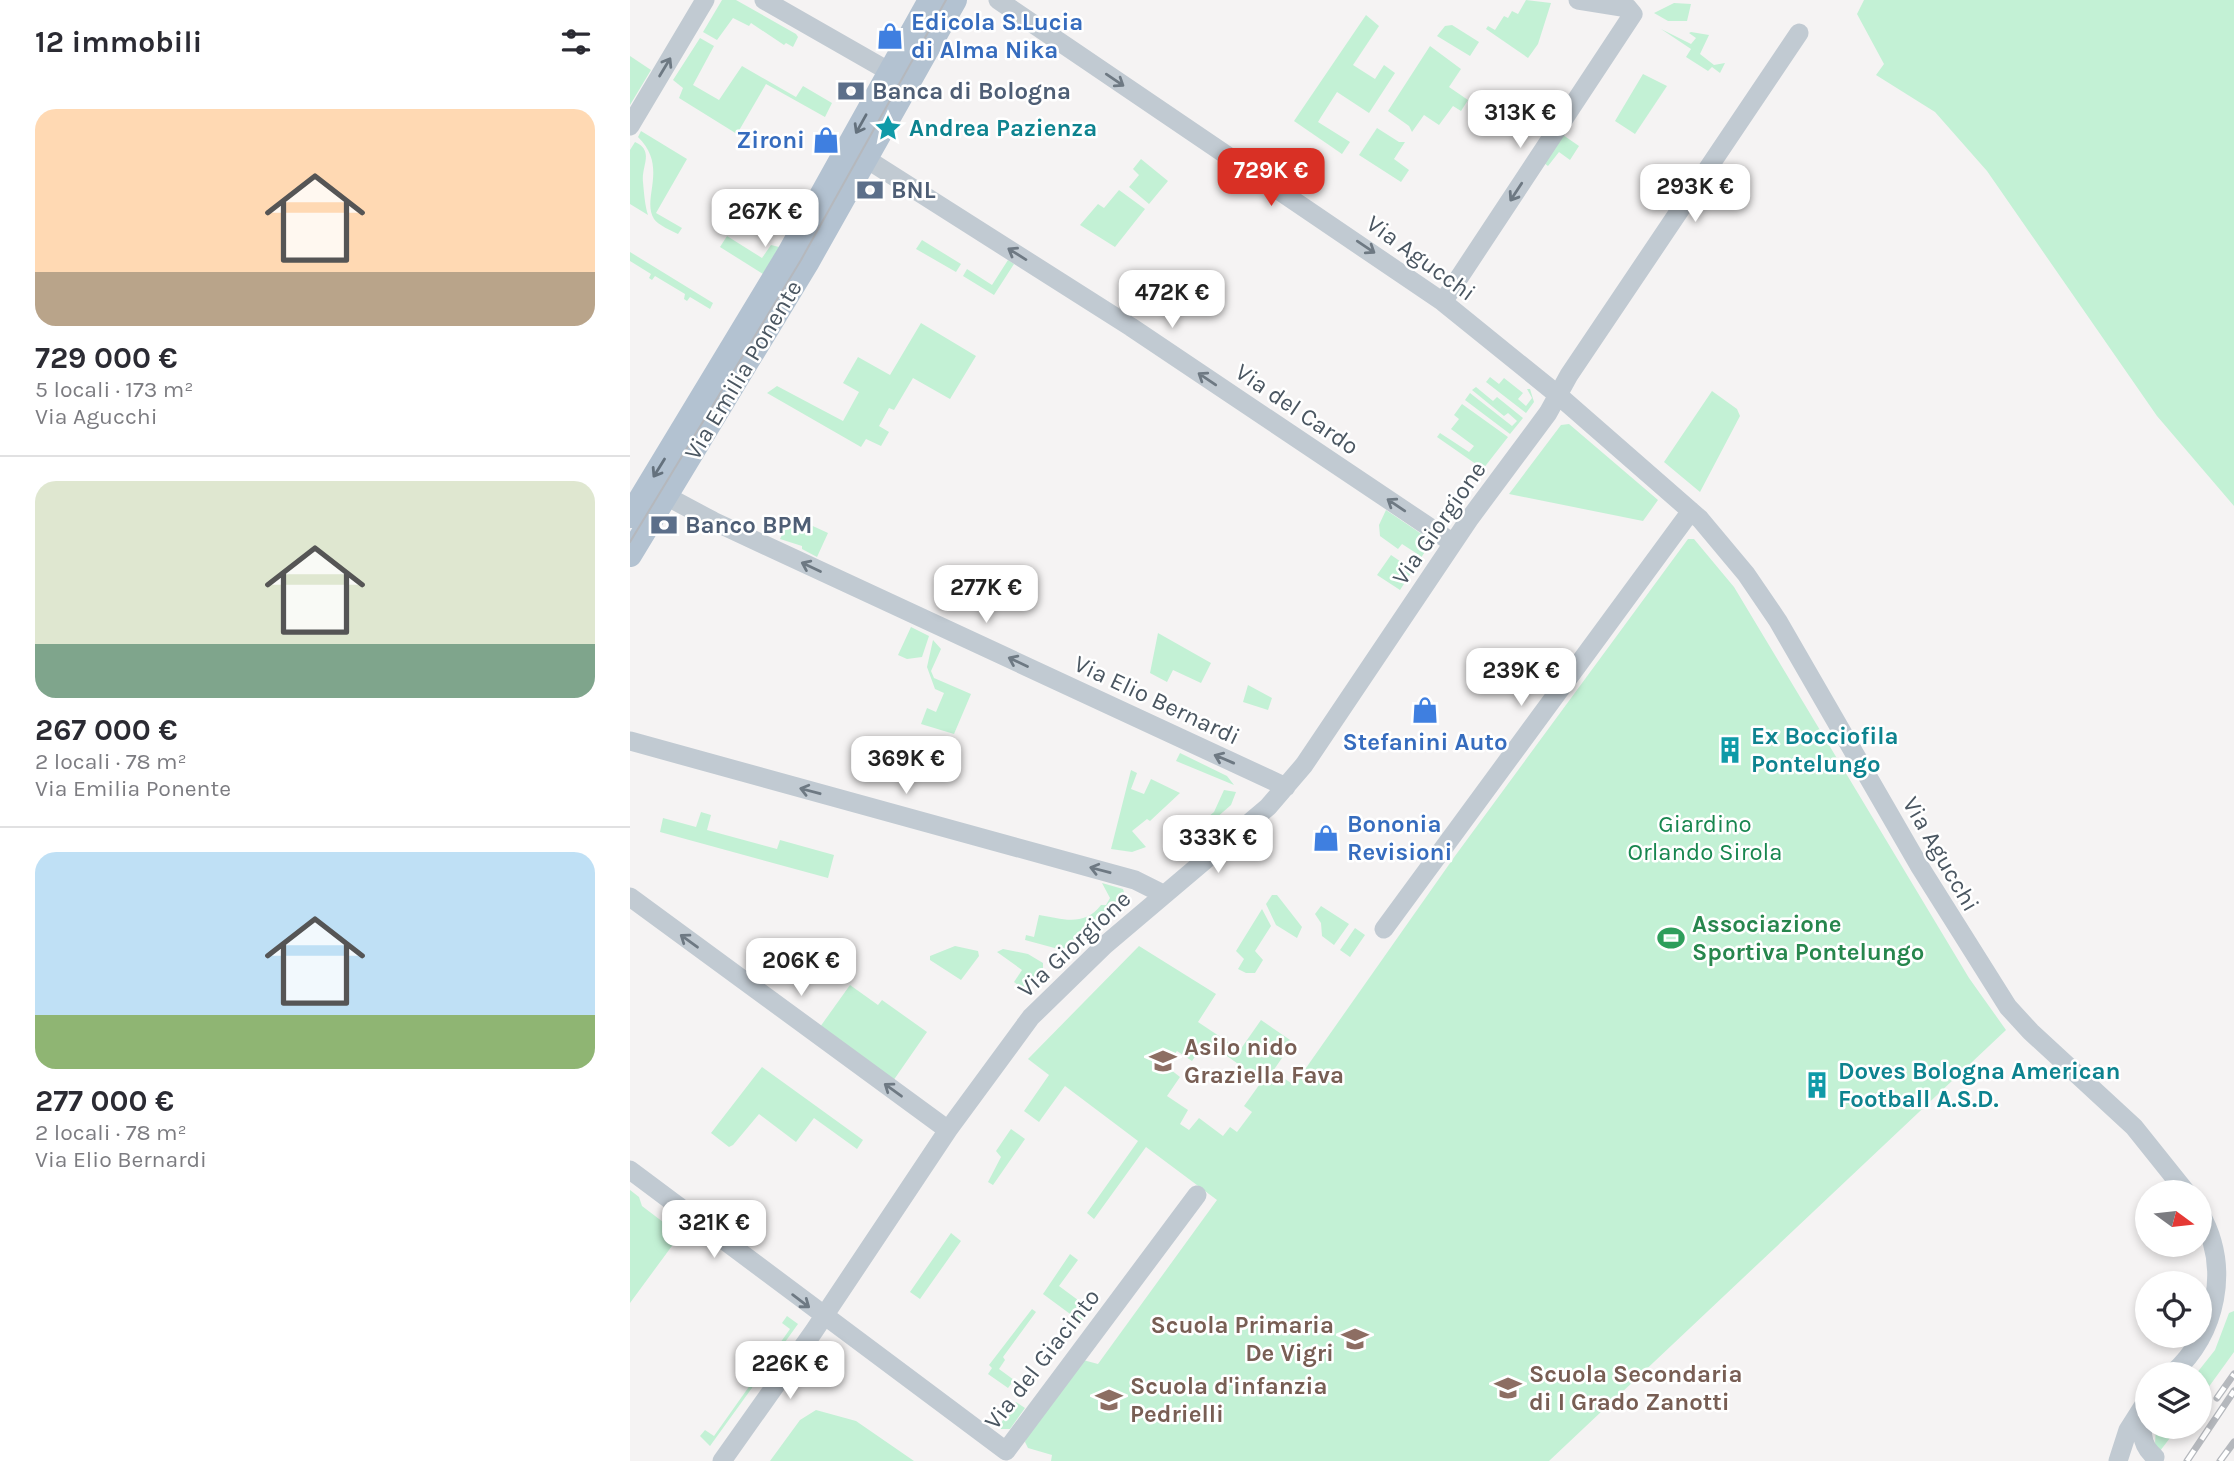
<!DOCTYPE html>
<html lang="it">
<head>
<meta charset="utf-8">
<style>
	:root { --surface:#fff; --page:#f2f2f3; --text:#2b2b33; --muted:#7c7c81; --line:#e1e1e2; --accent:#d93025 }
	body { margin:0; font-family:Karla,sans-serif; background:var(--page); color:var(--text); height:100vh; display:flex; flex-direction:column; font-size:26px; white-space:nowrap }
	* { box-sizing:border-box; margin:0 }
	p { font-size:23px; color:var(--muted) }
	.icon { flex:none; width:38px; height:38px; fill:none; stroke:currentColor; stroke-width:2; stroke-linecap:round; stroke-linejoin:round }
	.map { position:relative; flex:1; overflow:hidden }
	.details { display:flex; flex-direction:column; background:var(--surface); width:630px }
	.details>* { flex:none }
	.needle { width:46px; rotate:105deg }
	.fabs { position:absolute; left:1505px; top:1180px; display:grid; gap:14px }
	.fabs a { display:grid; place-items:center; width:77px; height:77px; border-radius:50%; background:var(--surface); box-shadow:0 4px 10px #0003; font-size:35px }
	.price { position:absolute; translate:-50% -60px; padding:0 16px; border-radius:14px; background:#fff; color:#222; font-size:23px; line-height:46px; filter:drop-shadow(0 2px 4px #0008) }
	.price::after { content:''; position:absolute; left:50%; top:42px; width:21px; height:16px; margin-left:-10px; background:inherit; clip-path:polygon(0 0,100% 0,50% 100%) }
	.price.selected { background:var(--accent); color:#fff }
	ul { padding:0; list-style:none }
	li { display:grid; align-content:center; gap:14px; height:371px; padding:0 35px }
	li+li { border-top:2px solid var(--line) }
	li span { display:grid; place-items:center; height:217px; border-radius:21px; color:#555 }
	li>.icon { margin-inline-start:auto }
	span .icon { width:126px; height:126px; fill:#fffc; stroke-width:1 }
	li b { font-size:30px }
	h2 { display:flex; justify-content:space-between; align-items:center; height:84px; padding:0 35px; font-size:30px }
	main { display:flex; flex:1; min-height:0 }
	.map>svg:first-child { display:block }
</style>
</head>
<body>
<main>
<section class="details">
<h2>12 immobili<svg class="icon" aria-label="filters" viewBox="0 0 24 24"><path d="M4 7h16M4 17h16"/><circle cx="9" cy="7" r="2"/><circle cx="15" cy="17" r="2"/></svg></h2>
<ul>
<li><span style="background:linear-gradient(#ffd9b3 75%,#b9a48a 0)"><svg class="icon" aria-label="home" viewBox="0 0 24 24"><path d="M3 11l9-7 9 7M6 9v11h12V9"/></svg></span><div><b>729 000 €</b><p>5 locali · 173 m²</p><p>Via Agucchi</p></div></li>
<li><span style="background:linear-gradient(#dfe7d0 75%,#7fa58c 0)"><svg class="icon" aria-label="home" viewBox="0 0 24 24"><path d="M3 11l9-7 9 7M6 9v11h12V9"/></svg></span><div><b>267 000 €</b><p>2 locali · 78 m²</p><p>Via Emilia Ponente</p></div></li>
<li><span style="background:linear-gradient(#bfe0f5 75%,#8fb573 0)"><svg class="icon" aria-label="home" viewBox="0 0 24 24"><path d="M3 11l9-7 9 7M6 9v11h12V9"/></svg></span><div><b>277 000 €</b><p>2 locali · 78 m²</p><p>Via Elio Bernardi</p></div></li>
</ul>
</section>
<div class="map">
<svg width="1604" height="1461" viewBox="0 0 1604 1461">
	<rect width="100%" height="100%" fill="#f5f3f3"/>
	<!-- green -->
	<path fill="#c3f1d5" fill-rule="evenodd" d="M 92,0 L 106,0 L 166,34 L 168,37 L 163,47 L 156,43 L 154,45 L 121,23 L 119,26 L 103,18 L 87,40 L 73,32 Z
		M 896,0 L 921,3 L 908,44 L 898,58 L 856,29 L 858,26 L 865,30 L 874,16 L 878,18 L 882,11 L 888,14 Z
		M 1234,0 L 1604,0 L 1604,506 L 1527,416 L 1357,171 L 1305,112 L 1246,75 L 1254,64 L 1227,14 Z
		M 1044,3 L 1061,4 L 1057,21 L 1038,21 L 1024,13 Z
		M 736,15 L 749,26 L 723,65 L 745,79 L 754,65 L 765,73 L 739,113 L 707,92 L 691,117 L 688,122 L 720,142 L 712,154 L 664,121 Z
		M 822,25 L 849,42 L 840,56 L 807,36 L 815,26 Z
		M 1031,29 L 1061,44 L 1066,38 L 1059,33 L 1061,32 L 1079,35 L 1070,54 L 1084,65 L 1095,63 L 1090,73 L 1082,67 L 1078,71 L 1056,57 L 1061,49 Z
		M 70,38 L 84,46 L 63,85 L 89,100 L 112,66 L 166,97 L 173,86 L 202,103 L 195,117 L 136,84 L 107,134 L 49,98 L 53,88 L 43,80 Z
		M 800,46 L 831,69 L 819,87 L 838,100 L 831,111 L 823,106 L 809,125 L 794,115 L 782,132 L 779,126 L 758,111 Z
		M 0,56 L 21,70 L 0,105 Z
		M 1013,74 L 1037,86 L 1005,134 L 985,121 Z
		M 747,128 L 769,142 L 775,142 L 764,159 L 779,170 L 771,182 L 729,155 Z
		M 11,131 L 57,159 L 26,213 L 52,228 L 48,234 C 42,231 28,225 24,219 C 11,199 39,167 8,137 Z
		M 933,135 L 949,146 L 940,160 L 929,152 L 918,166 L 914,163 Z
		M 5,142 C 25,151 11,166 13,182 C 14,193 15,206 18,215 L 0,204 L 0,150 Z
		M 511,159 L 538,181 L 519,204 L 499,187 L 509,175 L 503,169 Z
		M 1089,170 L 1110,185 L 1096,204 L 1076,190 Z
		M 489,190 L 515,209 L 485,247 L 450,225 L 468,204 L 474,208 Z
		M 97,236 L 132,258 L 141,245 L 149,247 L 133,274 L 90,247 Z
		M 292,240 L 331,264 L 326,272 L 286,249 Z
		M 0,252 L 83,303 L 80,309 L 60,297 L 57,301 L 54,299 L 55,294 L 25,276 L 22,280 L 19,278 L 21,274 L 0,261 Z
		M 378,260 L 384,264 L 364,295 L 333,276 L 337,269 L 362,285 Z
		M 291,323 L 346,356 L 320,399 L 283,378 L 264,410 L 259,408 L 249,426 L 259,432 L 251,446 L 236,439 L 231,447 L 137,393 L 147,386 L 213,421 L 229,392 L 213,383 L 228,357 L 260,375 Z
		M 860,377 L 869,384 L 874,378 L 893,393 L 888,399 L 896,406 L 902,398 L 897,389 L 900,389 L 904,402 L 896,413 L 856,382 Z
		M 846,387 L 863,401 L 867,397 L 893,418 L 880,434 L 835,400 L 840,393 L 882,426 L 887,421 L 878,413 L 874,416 L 842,390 Z
		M 1082,391 L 1107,409 L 1110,416 L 1070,492 L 1034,462 Z
		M 832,404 L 878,437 L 853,469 L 807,437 L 810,433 L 839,452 L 844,446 L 821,429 L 829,419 L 824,415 Z
		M 939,424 L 1028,500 L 1013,521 L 879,494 L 931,425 Z
		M 756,510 L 802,541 L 770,590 L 747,575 L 761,555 L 780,568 L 789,555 L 772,544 L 768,549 L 750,536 L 749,525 Z
		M 161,516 L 198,533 L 187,557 L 172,549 L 172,546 L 150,539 Z
		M 1058,539 L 1064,539 L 1104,587 L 1339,978 L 1376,1030 L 919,1461 L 421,1461 L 422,1455 L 398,1448 L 395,1442 L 397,1436 L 453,1360 L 468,1364 L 587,1200 L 516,1147 L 464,1219 L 457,1213 L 508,1141 L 435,1086 L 409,1122 L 394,1111 L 419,1075 L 398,1059 L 509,946 L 586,994 L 568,1022 L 610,1050 L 631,1020 L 663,1042 L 643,1071 L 664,1085 L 825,856 ZM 576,1041 L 632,1081 L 614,1106 L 622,1112 L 607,1132 L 600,1127 L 593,1136 L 569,1118 L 559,1130 L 550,1124 L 558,1110 L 537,1096 L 550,1077 L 536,1066 L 547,1051 L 562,1061 Z
		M 281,627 L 299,636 L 292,657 L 277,659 L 268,655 Z
		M 528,633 L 581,663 L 571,683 L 543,670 L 537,682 L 520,673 Z
		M 303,640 L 311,649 L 301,671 L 304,678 L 341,694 L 324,734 L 291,724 L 297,708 L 306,712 L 314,693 L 305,689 L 297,667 Z
		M 618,685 L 642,698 L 638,710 L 613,702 Z
		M 550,753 L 597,776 L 604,785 L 546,761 Z
		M 501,770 L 507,773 L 501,789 L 514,794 L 521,779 L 550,793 L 520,821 L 517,819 L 502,831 L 516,847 L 502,852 L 481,849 Z
		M 594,790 L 606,792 L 601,805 L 539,859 L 540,850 L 584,812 Z
		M 71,812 L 81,815 L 77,830 L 147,849 L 150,840 L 204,855 L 198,878 L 30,832 L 33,818 L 66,827 Z
		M 472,883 L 493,889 L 495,896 L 432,950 L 395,940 L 396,935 L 404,937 L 409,915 C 433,919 454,927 471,905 L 476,905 L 480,898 Z
		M 642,895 L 647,895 L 672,927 L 667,938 L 646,925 L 636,904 Z
		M 691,906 L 719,924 L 704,945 L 692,936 L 691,923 L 685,914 Z
		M 632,909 L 641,926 L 625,951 L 633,960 L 625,973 L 616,973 L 608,969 L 614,959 L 606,951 Z
		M 725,928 L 735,935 L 720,957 L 710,950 Z
		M 325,946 L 348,951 L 349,956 L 331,980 L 300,960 L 300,956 Z
		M 373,949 L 398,954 L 413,963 L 413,968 L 393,989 L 384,982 L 392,970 L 367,952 Z
		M 220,985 L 248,1005 L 252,1000 L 297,1032 L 263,1081 L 190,1027 Z
		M 132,1067 L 233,1140 L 227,1149 L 184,1118 L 166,1142 L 129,1114 L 103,1145 L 99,1147 L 81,1133 Z
		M 381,1129 L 395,1139 L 363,1185 L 358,1182 L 371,1157 L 366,1151 Z
		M 0,1190 L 9,1197 L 12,1206 L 50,1235 L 0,1303 Z
		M 321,1233 L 331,1241 L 290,1299 L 280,1292 Z
		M 440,1254 L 448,1260 L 429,1286 L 460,1309 L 451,1322 L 413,1294 Z
		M 402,1309 L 406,1312 L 373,1357 L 375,1360 L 369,1369 L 384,1380 L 378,1388 L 358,1374 L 362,1368 L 359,1365 Z
		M 1604,1311 L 1604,1352 L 1570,1399 L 1570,1374 L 1566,1374 L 1585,1350 L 1599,1313 Z
		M 157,1316 L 168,1324 L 80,1446 L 70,1436 L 75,1430 L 84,1436 L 160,1329 L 152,1323 Z
		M 386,1402 L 395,1408 L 380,1429 L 371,1429 L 368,1427 Z
		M 186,1410 L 226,1421 L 284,1461 L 140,1461 L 170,1420 Z
		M 1526,1426 L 1549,1426 L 1530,1451 L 1525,1444 Z"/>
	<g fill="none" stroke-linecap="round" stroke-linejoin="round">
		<!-- minor -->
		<path stroke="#c1cad2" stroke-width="19" d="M 134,0 L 260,72
			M 368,0 L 813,302 L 928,395 L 1070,519 L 1116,574 L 1148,621 L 1290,867 L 1378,1007 L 1401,1032 L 1504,1127 L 1556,1192
			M 0,126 L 75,0
			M 235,158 L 501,327 L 823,543
			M 813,302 L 1003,14 L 998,8 L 948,0
			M 36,496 L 83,521 L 656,787
			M 0,741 L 505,880 L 533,894
			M 0,897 L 318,1130
			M 754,929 L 1061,511
			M 0,1170 L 376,1451 L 567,1195
			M 1542,1374 C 1587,1333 1601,1268 1570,1213
			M 1516,1408 C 1512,1427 1508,1443 1525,1457
			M 92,1461 L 184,1331 L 318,1130 L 401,1017 L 475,945 L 638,807 L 674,765 L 840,518 L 918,413 L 939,375 L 1169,33
			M 1488,1461 L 1498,1430 L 1517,1400"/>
		<!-- major -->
		<path stroke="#b3c2d1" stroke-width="24" d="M 0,516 L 159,253 L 300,0
			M 0,555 L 177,263 L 325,0"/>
		<!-- tram -->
		<path stroke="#b5b8bd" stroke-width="2" d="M 0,542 L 171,260 L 316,0"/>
		<defs>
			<path id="rail" d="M 1587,1398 L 1604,1374
				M 1557,1461 L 1604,1391
				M 1590,1461 L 1604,1442"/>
		</defs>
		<!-- rail casing -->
		<use href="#rail" stroke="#b5b8bd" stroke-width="7"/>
		<!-- rail -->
		<use href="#rail" stroke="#fff" stroke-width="4.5" stroke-dasharray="13" stroke-linecap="butt"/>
	</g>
	<!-- one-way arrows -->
	<defs><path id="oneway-shaft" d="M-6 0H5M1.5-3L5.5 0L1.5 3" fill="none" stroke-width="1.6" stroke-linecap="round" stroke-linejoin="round" transform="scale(1.75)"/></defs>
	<g stroke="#6e7983">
		<use href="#oneway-shaft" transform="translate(35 67) rotate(-59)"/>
		<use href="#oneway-shaft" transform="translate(485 80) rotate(34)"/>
		<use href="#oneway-shaft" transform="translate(886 192) rotate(123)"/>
		<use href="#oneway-shaft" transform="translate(736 247) rotate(34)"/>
		<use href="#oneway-shaft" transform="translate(387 254) rotate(-148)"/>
		<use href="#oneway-shaft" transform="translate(577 379) rotate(-146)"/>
		<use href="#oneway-shaft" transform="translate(766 505) rotate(-146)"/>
		<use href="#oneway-shaft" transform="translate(181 567) rotate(-155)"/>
		<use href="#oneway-shaft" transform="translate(388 662) rotate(-155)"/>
		<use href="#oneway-shaft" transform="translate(594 759) rotate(-157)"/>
		<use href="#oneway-shaft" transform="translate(180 791) rotate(-165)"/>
		<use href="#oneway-shaft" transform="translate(470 870) rotate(-165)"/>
		<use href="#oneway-shaft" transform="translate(59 941) rotate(-144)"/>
		<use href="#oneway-shaft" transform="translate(263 1090) rotate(-144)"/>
		<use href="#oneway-shaft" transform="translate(171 1301) rotate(37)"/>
	</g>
	<g stroke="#64717d">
		<use href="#oneway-shaft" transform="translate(231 124) rotate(119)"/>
		<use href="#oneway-shaft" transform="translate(29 468) rotate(122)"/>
	</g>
	<!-- icons -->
	<defs>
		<symbol id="shop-bare" viewBox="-9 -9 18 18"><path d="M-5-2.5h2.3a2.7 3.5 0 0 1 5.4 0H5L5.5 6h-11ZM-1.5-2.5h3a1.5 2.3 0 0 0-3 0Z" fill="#3f7fe0" stroke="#fff" stroke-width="2.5" paint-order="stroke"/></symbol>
		<symbol id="bank-bare" viewBox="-9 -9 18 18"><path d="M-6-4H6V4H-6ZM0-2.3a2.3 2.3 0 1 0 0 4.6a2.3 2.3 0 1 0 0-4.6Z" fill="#5c6f8a" stroke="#fff" stroke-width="2.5" paint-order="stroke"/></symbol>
		<symbol id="sight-bare" viewBox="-9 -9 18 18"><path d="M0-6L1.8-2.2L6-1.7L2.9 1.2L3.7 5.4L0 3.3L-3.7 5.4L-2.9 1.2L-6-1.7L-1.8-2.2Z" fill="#0f9aa8" stroke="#fff" stroke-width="2.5" paint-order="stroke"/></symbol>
		<symbol id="building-bare" viewBox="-9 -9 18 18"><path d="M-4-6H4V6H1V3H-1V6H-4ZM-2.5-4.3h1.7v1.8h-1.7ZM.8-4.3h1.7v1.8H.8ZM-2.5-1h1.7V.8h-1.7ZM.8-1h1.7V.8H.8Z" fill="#0f9aa8" stroke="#fff" stroke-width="2.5" paint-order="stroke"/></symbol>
		<symbol id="stadium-bare" viewBox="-9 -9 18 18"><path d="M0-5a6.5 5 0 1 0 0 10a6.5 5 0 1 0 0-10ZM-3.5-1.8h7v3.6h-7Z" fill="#2e9e5b" stroke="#fff" stroke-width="2.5" paint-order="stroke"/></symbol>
		<symbol id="school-bare" viewBox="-9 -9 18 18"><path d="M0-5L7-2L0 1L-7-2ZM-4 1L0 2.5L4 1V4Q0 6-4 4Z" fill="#8d6e63" stroke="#fff" stroke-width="2.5" paint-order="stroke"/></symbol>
	</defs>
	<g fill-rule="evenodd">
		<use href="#shop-bare" x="241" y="17" width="38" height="38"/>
		<use href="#bank-bare" x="202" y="72" width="38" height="38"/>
		<use href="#sight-bare" x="239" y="109" width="38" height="38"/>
		<use href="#shop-bare" x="177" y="121" width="38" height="38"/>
		<use href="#bank-bare" x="221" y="171" width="38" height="38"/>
		<use href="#bank-bare" x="15" y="506" width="38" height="38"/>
		<use href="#shop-bare" x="776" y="691" width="38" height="38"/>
		<use href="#building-bare" x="1081" y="731" width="38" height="38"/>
		<use href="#shop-bare" x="677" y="819" width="38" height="38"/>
		<use href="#stadium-bare" x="1022" y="919" width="38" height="38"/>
		<use href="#school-bare" x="514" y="1042" width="38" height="38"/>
		<use href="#building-bare" x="1168" y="1066" width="38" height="38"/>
		<use href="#school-bare" x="706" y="1320" width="38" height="38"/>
		<use href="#school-bare" x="859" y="1369" width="38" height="38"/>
		<use href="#school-bare" x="460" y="1381" width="38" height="38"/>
	</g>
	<g text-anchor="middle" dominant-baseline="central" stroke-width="5" stroke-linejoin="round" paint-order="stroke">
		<!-- shop labels -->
		<g font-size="24" font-weight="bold" fill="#366cbe" stroke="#fff" text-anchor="start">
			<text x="281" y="22">Edicola S.Lucia<tspan x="281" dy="28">di Alma Nika</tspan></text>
			<text x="175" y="140" text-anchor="end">Zironi</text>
			<text x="795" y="742" text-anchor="middle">Stefanini Auto</text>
			<text x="717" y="824">Bononia<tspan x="717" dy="28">Revisioni</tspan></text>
		</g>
		<!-- service labels -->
		<g font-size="24" font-weight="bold" fill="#4e5e75" stroke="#fff" text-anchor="start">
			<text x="242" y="91">Banca di Bologna</text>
			<text x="261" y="190">BNL</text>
			<text x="55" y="525">Banco BPM</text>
		</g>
		<!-- culture labels -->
		<g font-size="24" font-weight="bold" fill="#0d838f" stroke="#fff" text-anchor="start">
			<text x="279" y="128">Andrea Pazienza</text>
			<text x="1121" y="736">Ex Bocciofila<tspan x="1121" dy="28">Pontelungo</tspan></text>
			<text x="1208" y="1071">Doves Bologna American<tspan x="1208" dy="28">Football A.S.D.</tspan></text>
		</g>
		<!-- street labels -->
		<g font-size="24" fill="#4a5661" stroke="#fff">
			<text transform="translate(791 258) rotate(36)">Via Agucchi</text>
			<text transform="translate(113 370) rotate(-59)">Via Emilia Ponente</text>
			<text transform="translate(667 409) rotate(34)">Via del Cardo</text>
			<text transform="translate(809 523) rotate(-55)">Via Giorgione</text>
			<text transform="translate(527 700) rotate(25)">Via Elio Bernardi</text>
			<text transform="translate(1311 854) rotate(60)">Via Agucchi</text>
			<text transform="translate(444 944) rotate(-43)">Via Giorgione</text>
			<text transform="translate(412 1359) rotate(-52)">Via del Giacinto</text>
		</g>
		<!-- park labels -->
		<g font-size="24" fill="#17864f" stroke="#fff">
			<text x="1075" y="824">Giardino<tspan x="1075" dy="28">Orlando Sirola</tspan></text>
		</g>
		<!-- leisure labels -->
		<g font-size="24" font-weight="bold" fill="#27864d" stroke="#fff" text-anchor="start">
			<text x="1062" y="924">Associazione<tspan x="1062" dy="28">Sportiva Pontelungo</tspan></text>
		</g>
		<!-- education labels -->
		<g font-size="24" font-weight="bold" fill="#785e54" stroke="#fff" text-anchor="start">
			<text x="554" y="1047">Asilo nido<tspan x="554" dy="28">Graziella Fava</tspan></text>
			<text x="704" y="1325" text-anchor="end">Scuola Primaria<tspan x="704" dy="28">De Vigri</tspan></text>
			<text x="899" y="1374">Scuola Secondaria<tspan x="899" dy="28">di I Grado Zanotti</tspan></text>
			<text x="500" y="1386">Scuola d'infanzia<tspan x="500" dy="28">Pedrielli</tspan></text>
		</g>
	</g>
</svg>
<div class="fabs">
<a><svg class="needle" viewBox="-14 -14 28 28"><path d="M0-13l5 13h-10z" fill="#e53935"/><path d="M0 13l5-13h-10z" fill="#7c7c81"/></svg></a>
<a><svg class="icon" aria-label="locate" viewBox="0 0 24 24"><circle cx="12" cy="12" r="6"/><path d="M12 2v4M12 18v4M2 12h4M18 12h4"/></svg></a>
<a><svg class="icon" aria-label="layers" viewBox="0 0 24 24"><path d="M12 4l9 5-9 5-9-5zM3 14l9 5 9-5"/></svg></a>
</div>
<b class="price" style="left:890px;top:150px">313K €</b>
<b class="price selected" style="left:641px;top:208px">729K €</b>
<b class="price" style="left:1065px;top:224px">293K €</b>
<b class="price" style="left:135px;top:249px">267K €</b>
<b class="price" style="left:542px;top:330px">472K €</b>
<b class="price" style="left:356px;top:625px">277K €</b>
<b class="price" style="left:891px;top:708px">239K €</b>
<b class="price" style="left:276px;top:796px">369K €</b>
<b class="price" style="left:588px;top:875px">333K €</b>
<b class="price" style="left:171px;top:998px">206K €</b>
<b class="price" style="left:84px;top:1260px">321K €</b>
<b class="price" style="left:160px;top:1401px">226K €</b>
</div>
</main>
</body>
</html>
